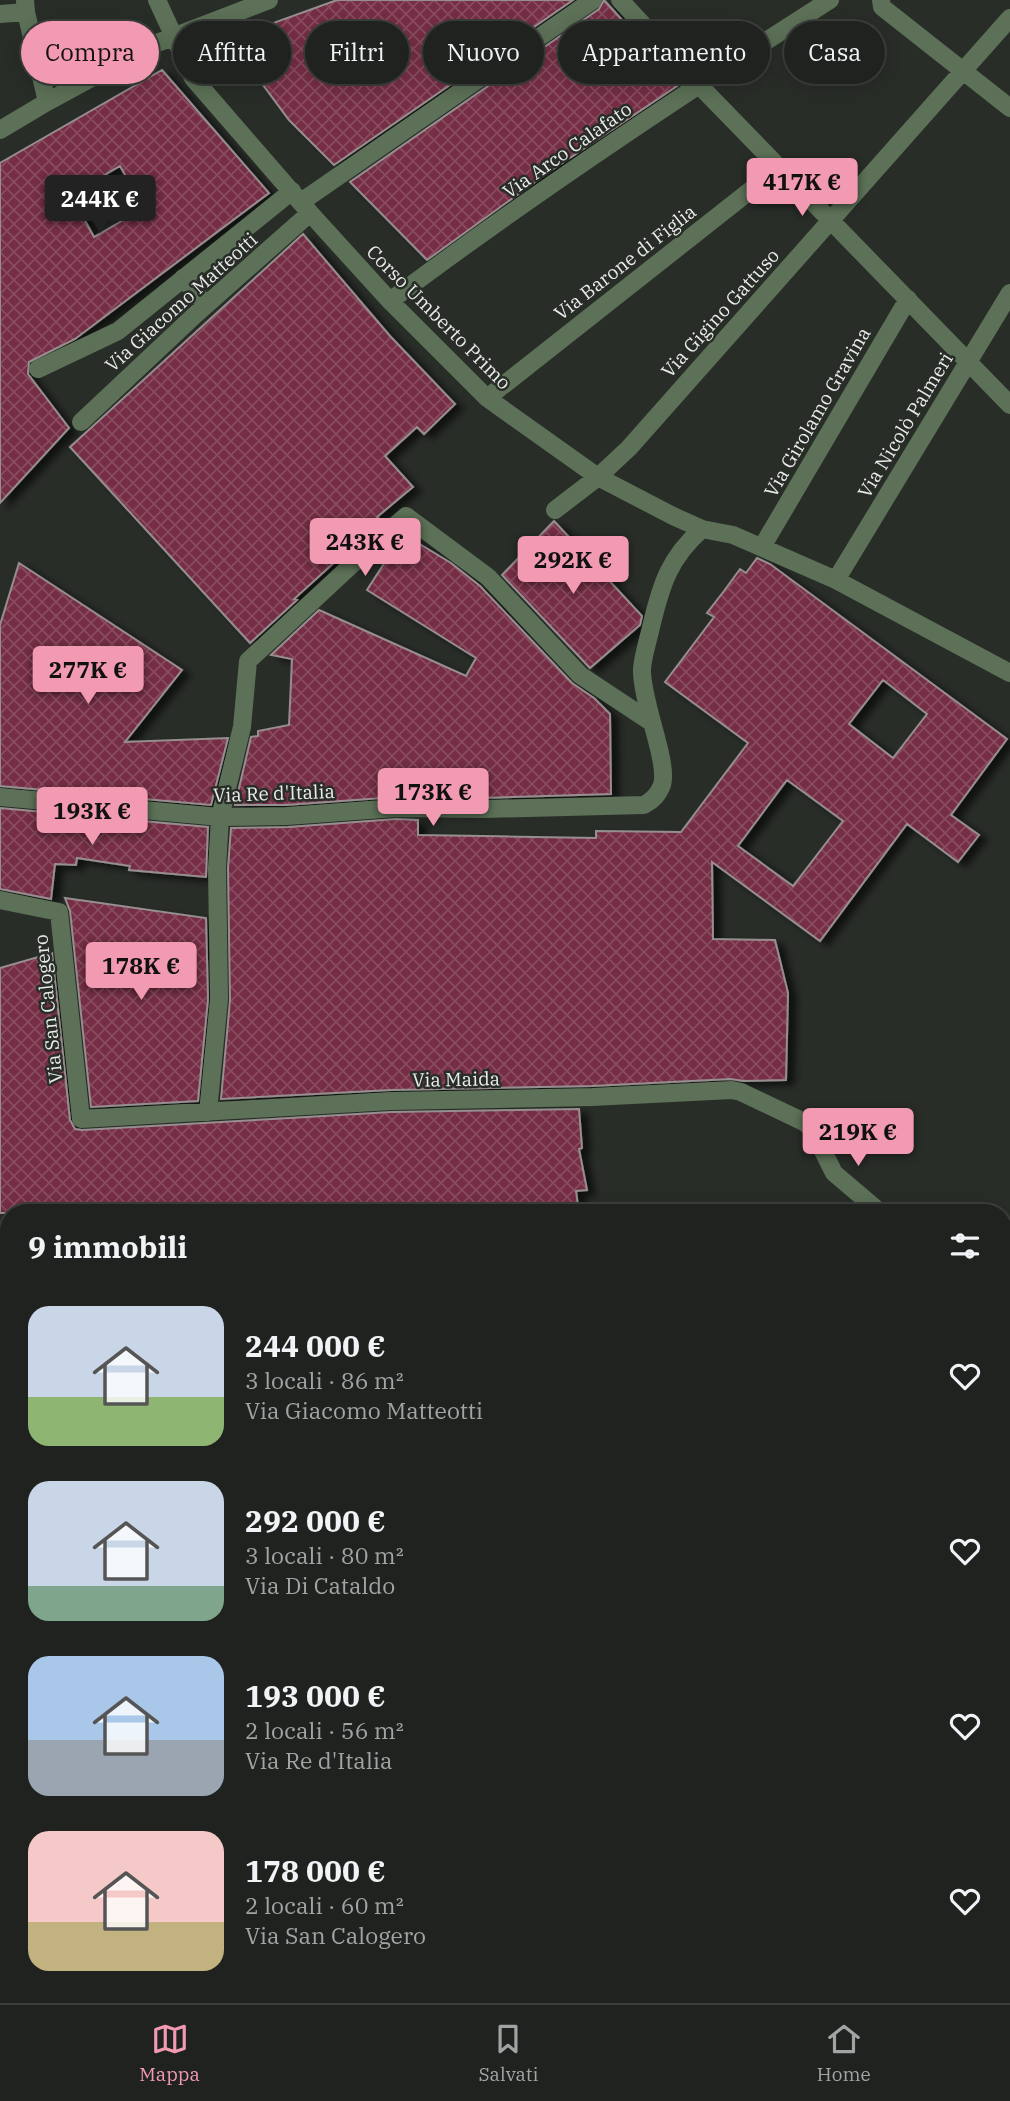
<!DOCTYPE html>
<html lang="it">
<head>
<meta charset="utf-8">
<style>
	:root { --surface:#1f221e; --page:#272a27; --text:#f1f3f6; --muted:#a1a4a4; --line:#3c3f3c; --accent:#f19ab1 }
	body { margin:0; font-family:"IBM Plex Serif",serif; background:var(--page); color:var(--text); height:100vh; display:flex; flex-direction:column; font-size:26px; white-space:nowrap }
	* { box-sizing:border-box; margin:0 }
	p { font-size:23px; color:var(--muted) }
	.icon { flex:none; width:38px; height:38px; fill:none; stroke:currentColor; stroke-width:2; stroke-linecap:round; stroke-linejoin:round }
	.map { position:relative; flex:1; overflow:hidden }
	.details { position:absolute; left:0px; top:1204px; width:1012px; height:800px; display:flex; flex-direction:column; background:var(--surface); border-radius:28px 28px 0 0; box-shadow:0 4px 18px #0003,0 0 0 2px var(--line) }
	.details>* { flex:none }
	.banner { position:absolute; left:21px; top:21px; width:970px; height:63px; display:flex; gap:14px }
	.price { position:absolute; translate:-50% -60px; padding:0 16px; border-radius:7px; background:var(--accent); color:#111; font-size:23px; line-height:46px; filter:drop-shadow(0 2px 4px #0008) }
	.price::after { content:''; position:absolute; left:50%; top:42px; width:21px; height:16px; margin-left:-10px; background:inherit; clip-path:polygon(0 0,100% 0,50% 100%) }
	.price.active { background:#222; color:#fff }
	ul { padding:0; list-style:none }
	li { display:flex; align-items:center; gap:21px; height:175px; padding:0 28px }
	li span { display:grid; place-items:center; flex:none; width:196px; height:140px; border-radius:21px; color:#555 }
	li>.icon { margin-inline-start:auto }
	span .icon { width:84px; height:84px; fill:#fffc; stroke-width:1 }
	li b { font-size:30px }
	h2 { display:flex; justify-content:space-between; align-items:center; height:84px; padding:0 28px; font-size:30px }
	.chip { padding:0 24px; border-radius:32px; background:var(--surface); box-shadow:0 4px 18px #0003,0 0 0 2px var(--line); font-size:24px; line-height:63px }
	.chip.active { background:var(--accent); color:#111 }
	.tab-bar { display:flex; justify-content:space-around; align-items:center; height:98px; border-top:2px solid var(--line); background:var(--surface); font-size:19px; color:var(--muted) }
	.tab-bar a { display:grid; justify-items:center; gap:4px }
	.tab-bar .active { color:var(--accent) }
	.map>svg:first-child { display:block }
</style>
</head>
<body>
<div class="map">
<svg width="1010" height="2003" viewBox="0 0 1010 2003">
	<defs>
		<pattern id="building-cross-hatch" width="8" height="8" patternUnits="userSpaceOnUse" patternTransform="scale(1.75)"><rect width="8" height="8" fill="#752d44"/><path d="M0 0l8 8M0 8l8-8" fill="none" stroke="#894c5f"/></pattern>
		<filter id="shadow"><feDropShadow dx="8" dy="4.5" stdDeviation="3.5" flood-color="#0009"/></filter>
	</defs>
	<rect width="100%" height="100%" fill="#292d28"/>
	<!-- grass -->
	<path fill="#27481f" d="M 537,1995 L 626,1995 L 603,2003 L 515,2003 Z"/>
	<!-- building -->
	<path fill="url(#building-cross-hatch)" stroke="#978e90" stroke-width="2" fill-rule="evenodd" filter="url(#shadow)" d="M 337,0 L 573,0 L 334,165 L 289,120 L 229,39 Z
		M 604,0 L 680,84 L 546,174 L 427,260 L 350,182 L 599,9 Z
		M 162,70 L 269,193 L 75,339 L 29,362 L 28,374 L 69,428 L 0,503 L 0,163 ZM 120,166 L 144,208 L 94,237 L 71,195 Z
		M 303,234 L 390,336 L 455,404 L 424,434 L 417,427 L 385,456 L 413,487 L 377,517 L 381,520 L 294,599 L 297,600 L 250,643 L 70,447 Z
		M 554,521 L 642,616 L 640,625 L 590,668 L 502,575 Z
		M 403,534 L 451,563 L 480,586 L 572,683 L 594,698 L 610,714 L 611,794 L 483,798 L 396,797 L 286,805 L 235,805 L 251,737 L 258,736 L 258,731 L 289,725 L 292,659 L 271,655 L 319,610 L 466,676 L 476,658 L 367,590 Z
		M 757,558 L 770,564 L 1007,739 L 951,815 L 979,835 L 958,862 L 907,824 L 820,941 L 712,862 L 713,939 L 775,940 L 788,993 L 786,1080 L 743,1081 L 731,1079 L 592,1086 L 391,1090 L 221,1099 L 230,1000 L 228,868 L 231,828 L 288,827 L 396,819 L 418,820 L 418,835 L 596,838 L 596,831 L 681,832 L 748,743 L 665,682 L 714,617 L 707,613 L 724,591 L 740,569 L 746,573 ZM 883,680 L 927,714 L 893,758 L 849,724 ZM 787,780 L 843,821 L 793,886 L 738,846 Z
		M 19,563 L 182,670 L 125,742 L 228,738 L 211,805 L 0,786 L 0,625 Z
		M 0,808 L 208,827 L 206,877 L 129,870 L 130,866 L 77,858 L 76,865 L 55,864 L 51,899 L 0,889 Z
		M 65,898 L 206,918 L 208,999 L 198,1101 L 91,1107 L 70,911 Z
		M 52,953 L 70,1120 L 75,1129 L 82,1130 L 391,1112 L 579,1109 L 582,1148 L 579,1149 L 587,1190 L 576,1191 L 579,1213 L 470,1213 L 470,1208 L 435,1213 L 0,1213 L 0,968 Z"/>
	<g fill="none" stroke-linecap="round" stroke-linejoin="round">
		<!-- minor -->
		<path stroke="#5c7157" stroke-width="18" d="M 25,0 L 26,12 L 47,102
			M 157,0 L 193,78 L 310,213 L 390,301 L 487,398 L 598,477 L 673,516 L 702,529 L 733,535 L 836,580 L 1010,673
			M 620,0 L 698,84 L 1010,405
			M 881,0 L 882,7 L 1010,108
			M 0,14 L 26,12
			M 0,130 L 47,102 L 152,45 L 269,0
			M 301,202 L 593,0
			M 183,278 L 206,305
			M 390,301 C 532,194 681,95 830,0
			M 38,369 L 118,331 L 292,191
			M 487,398 L 780,167
			M 81,422 L 196,314 L 310,213
			M 555,510 L 598,477 L 629,448 L 1010,18
			M 762,547 L 908,299
			M 836,580 L 1010,293
			M 0,797 L 220,817 L 287,816 L 396,808 L 483,809 L 644,805 C 653,800 658,795 662,785 C 669,762 641,701 642,669 C 643,655 648,641 651,627 C 661,585 669,558 702,529
			M 0,900 L 59,912 L 81,1119 L 391,1101 L 592,1097 L 732,1090 L 741,1092 L 804,1122 L 812,1129 L 834,1173 L 881,1213
			M 208,1112 L 219,999 L 217,868 L 220,817 L 242,727 L 248,661 L 386,533 L 406,516 L 488,577 L 580,675 L 651,722
			M 1003,1401 L 1010,1404
			M 1003,1502 L 1010,1517
			M 0,1520 L 9,1518
			M 1003,1553 L 1010,1560
			M 0,1610 L 9,1608
			M 0,1858 L 9,1855
			M 0,1947 L 9,1970
			M 17,1995 L 20,2003
			M 123,1995 L 125,2003
			M 178,1995 L 181,2003
			M 289,1995 L 292,2003
			M 697,1995 L 700,2003
			M 661,2003 L 684,1995"/>
	</g>
	<g text-anchor="middle" dominant-baseline="central" stroke-width="5" stroke-linejoin="round" paint-order="stroke">
		<!-- street labels -->
		<g font-size="19" fill="#e9ece9" stroke="#292d28">
			<text transform="translate(567 150) rotate(-35)">Via Arco Calafato</text>
			<text transform="translate(625 262) rotate(-38)">Via Barone di Figlia</text>
			<text transform="translate(181 302) rotate(-42)">Via Giacomo Matteotti</text>
			<text transform="translate(720 313) rotate(-48)">Via Gigino Gattuso</text>
			<text transform="translate(439 317) rotate(45)">Corso Umberto Primo</text>
			<text transform="translate(817 412) rotate(-60)">Via Girolamo Gravina</text>
			<text transform="translate(905 425) rotate(-59)">Via Nicolò Palmeri</text>
			<text transform="translate(274 793) rotate(-2)">Via Re d'Italia</text>
			<text transform="translate(48 1009) rotate(-96)">Via San Calogero</text>
			<text transform="translate(456 1079) rotate(-1)">Via Maida</text>
		</g>
	</g>
</svg>
<b class="price" style="left:802px;top:218px">417K €</b>
<b class="price active" style="left:100px;top:235px">244K €</b>
<b class="price" style="left:365px;top:578px">243K €</b>
<b class="price" style="left:573px;top:596px">292K €</b>
<b class="price" style="left:88px;top:706px">277K €</b>
<b class="price" style="left:433px;top:828px">173K €</b>
<b class="price" style="left:92px;top:847px">193K €</b>
<b class="price" style="left:141px;top:1002px">178K €</b>
<b class="price" style="left:858px;top:1168px">219K €</b>
<div class="banner">
<a class="chip active">Compra</a>
<a class="chip">Affitta</a>
<a class="chip">Filtri</a>
<a class="chip">Nuovo</a>
<a class="chip">Appartamento</a>
<a class="chip">Casa</a>
</div>
<section class="details">
<h2>9 immobili<svg class="icon" aria-label="filters" viewBox="0 0 24 24"><path d="M4 7h16M4 17h16"/><circle cx="9" cy="7" r="2"/><circle cx="15" cy="17" r="2"/></svg></h2>
<ul>
<li><span style="background:linear-gradient(#c9d6e8 65%,#8fb573 0)"><svg class="icon" aria-label="home" viewBox="0 0 24 24"><path d="M3 11l9-7 9 7M6 9v11h12V9"/></svg></span><div><b>244 000 €</b><p>3 locali · 86 m²</p><p>Via Giacomo Matteotti</p></div><svg class="icon" aria-label="heart" viewBox="0 0 24 24"><path d="M12 20l-8-8c-3-5 5-10 8-4 3-6 11-1 8 4z"/></svg></li>
<li><span style="background:linear-gradient(#c9d6e8 75%,#7fa58c 0)"><svg class="icon" aria-label="home" viewBox="0 0 24 24"><path d="M3 11l9-7 9 7M6 9v11h12V9"/></svg></span><div><b>292 000 €</b><p>3 locali · 80 m²</p><p>Via Di Cataldo</p></div><svg class="icon" aria-label="heart" viewBox="0 0 24 24"><path d="M12 20l-8-8c-3-5 5-10 8-4 3-6 11-1 8 4z"/></svg></li>
<li><span style="background:linear-gradient(#a9c7e8 60%,#9aa5b1 0)"><svg class="icon" aria-label="home" viewBox="0 0 24 24"><path d="M3 11l9-7 9 7M6 9v11h12V9"/></svg></span><div><b>193 000 €</b><p>2 locali · 56 m²</p><p>Via Re d'Italia</p></div><svg class="icon" aria-label="heart" viewBox="0 0 24 24"><path d="M12 20l-8-8c-3-5 5-10 8-4 3-6 11-1 8 4z"/></svg></li>
<li><span style="background:linear-gradient(#f6c9c9 65%,#c2b280 0)"><svg class="icon" aria-label="home" viewBox="0 0 24 24"><path d="M3 11l9-7 9 7M6 9v11h12V9"/></svg></span><div><b>178 000 €</b><p>2 locali · 60 m²</p><p>Via San Calogero</p></div><svg class="icon" aria-label="heart" viewBox="0 0 24 24"><path d="M12 20l-8-8c-3-5 5-10 8-4 3-6 11-1 8 4z"/></svg></li>
</ul>
</section>
</div>
<nav class="tab-bar">
<a class="active"><svg class="icon" aria-label="map" viewBox="0 0 24 24"><path d="M3 6l6-2 6 2 6-2v14l-6 2-6-2-6 2zM9 4v14M15 6v14"/></svg>Mappa</a>
<a><svg class="icon" aria-label="saved" viewBox="0 0 24 24"><path d="M7 4h10v16l-5-4-5 4z"/></svg>Salvati</a>
<a><svg class="icon" aria-label="home" viewBox="0 0 24 24"><path d="M3 11l9-7 9 7M6 9v11h12V9"/></svg>Home</a>
</nav>
</body>
</html>
